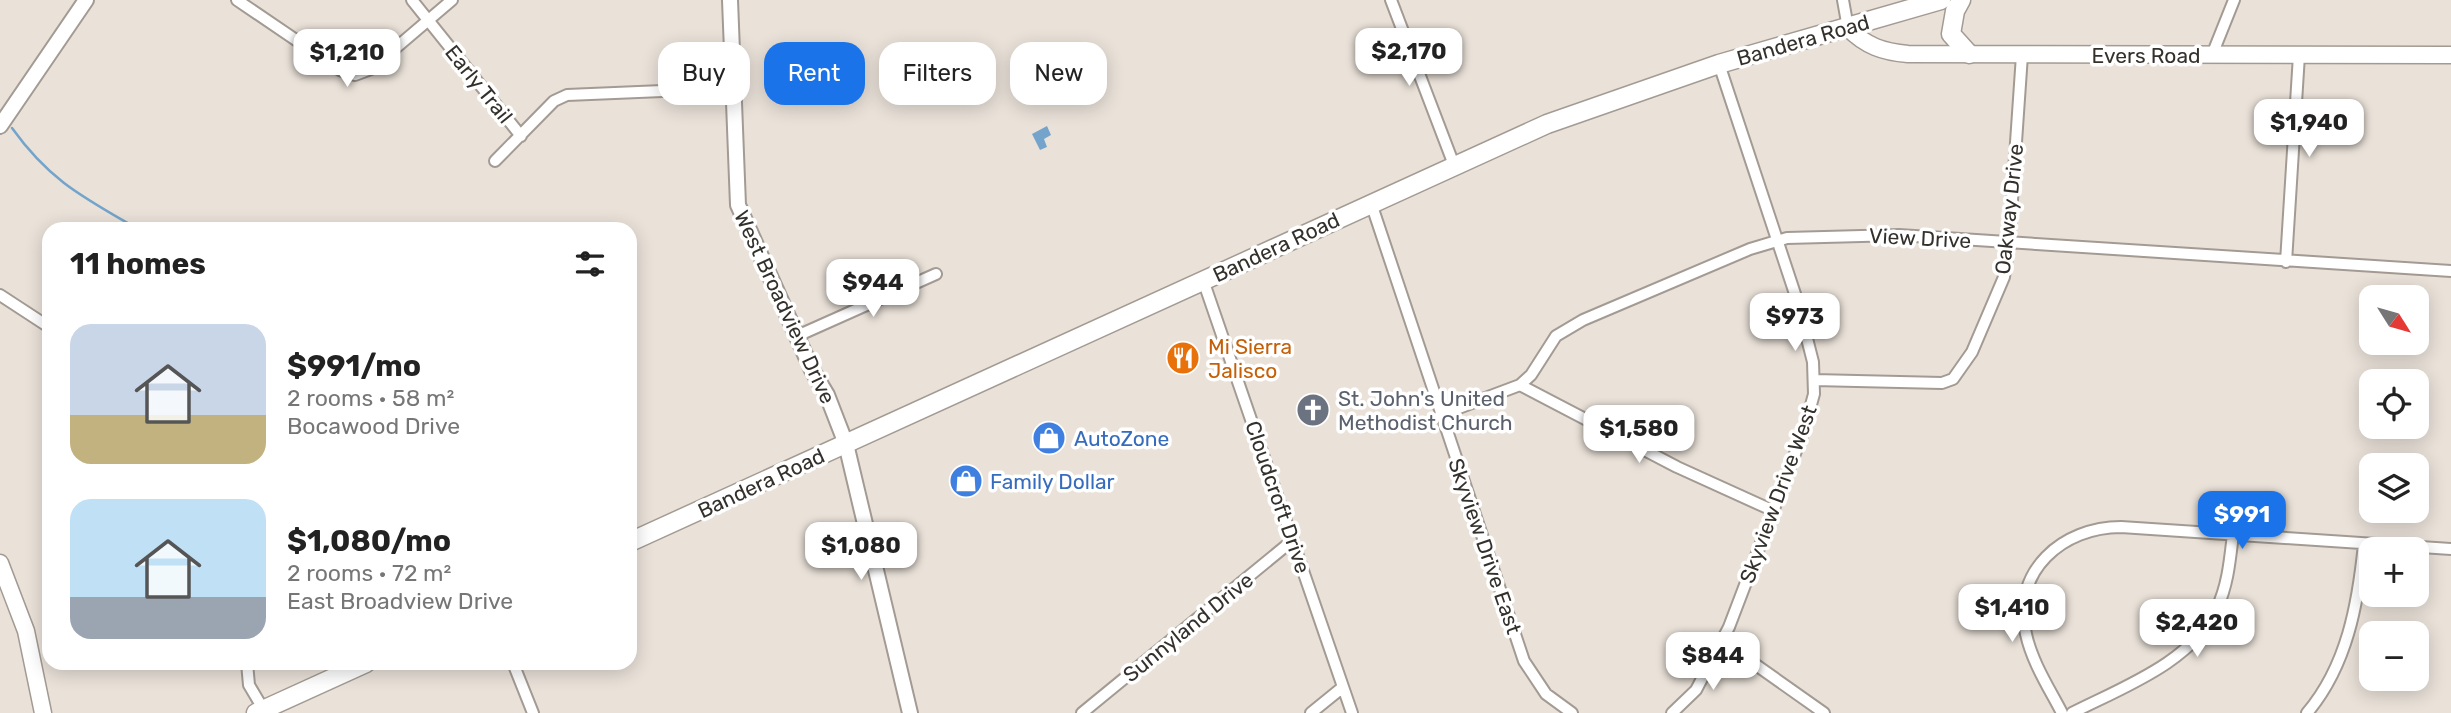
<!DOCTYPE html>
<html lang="en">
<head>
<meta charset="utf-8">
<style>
	:root { --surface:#fff; --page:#f2f2f2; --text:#222; --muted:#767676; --accent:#1a73e8 }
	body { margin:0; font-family:Rubik,sans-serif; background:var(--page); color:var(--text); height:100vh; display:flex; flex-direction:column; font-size:26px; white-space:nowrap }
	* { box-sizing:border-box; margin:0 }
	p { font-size:23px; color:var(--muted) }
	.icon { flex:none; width:38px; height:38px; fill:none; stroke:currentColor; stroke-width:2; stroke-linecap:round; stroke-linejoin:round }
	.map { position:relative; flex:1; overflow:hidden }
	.panel { position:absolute; left:42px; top:222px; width:595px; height:448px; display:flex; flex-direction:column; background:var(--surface); border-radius:21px; box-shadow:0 4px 18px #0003 }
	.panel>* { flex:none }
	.top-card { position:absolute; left:658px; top:42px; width:665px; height:63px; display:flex; gap:14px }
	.needle { width:46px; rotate:127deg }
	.fabs { position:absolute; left:2359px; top:285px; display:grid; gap:14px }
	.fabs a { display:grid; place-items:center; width:70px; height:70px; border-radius:14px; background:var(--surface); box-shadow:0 4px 18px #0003; font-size:35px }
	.price { position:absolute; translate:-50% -60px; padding:0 16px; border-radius:14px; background:#fff; color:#222; font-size:23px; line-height:46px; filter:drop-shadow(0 2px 4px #0008) }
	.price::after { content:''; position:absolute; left:50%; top:42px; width:21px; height:16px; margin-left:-10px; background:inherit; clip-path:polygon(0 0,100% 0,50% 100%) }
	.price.current { background:var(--accent); color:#fff }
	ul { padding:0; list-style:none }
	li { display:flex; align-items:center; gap:21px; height:175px; padding:0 28px }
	li span { display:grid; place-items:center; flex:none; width:196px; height:140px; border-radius:21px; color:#555 }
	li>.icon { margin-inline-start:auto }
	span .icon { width:84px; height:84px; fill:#fffc; stroke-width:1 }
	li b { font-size:30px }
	h2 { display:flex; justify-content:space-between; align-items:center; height:84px; padding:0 28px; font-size:30px }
	.pill { padding:0 24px; border-radius:21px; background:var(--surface); box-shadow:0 4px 18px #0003; font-size:24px; line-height:63px }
	.pill.current { background:var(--accent); color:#fff }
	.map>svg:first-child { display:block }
</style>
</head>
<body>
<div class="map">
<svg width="2451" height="713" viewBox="0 0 2451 713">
	<rect width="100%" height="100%" fill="#eae2d9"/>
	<!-- water -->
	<path fill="#74a4cb" d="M 1047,126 L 1051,135 L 1044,139 L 1047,147 L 1040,150 L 1032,134 Z"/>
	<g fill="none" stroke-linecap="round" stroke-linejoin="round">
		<!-- stream -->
		<path stroke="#74a4cb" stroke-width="2.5" d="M 12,128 C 50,181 83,197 138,229"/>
		<defs>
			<path id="minor" d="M 237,0 L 340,70 L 355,75 L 371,69 L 452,0
				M 412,0 L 521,136
				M 1391,0 L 1454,165
				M 1843,0 L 1848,28
				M 2212,55 L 2234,0
				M 495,161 L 554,101 L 567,95 L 734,88
				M 1371,203 L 1524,661 L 1546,694 L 1572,713
				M 2286,262 L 2299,55
				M 1203,280 L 1352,713
				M 0,295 L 49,327
				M 797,336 L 936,274
				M 1814,380 L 1942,383 L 1953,379 L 1972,352 L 2004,277 L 2009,244 L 2022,55
				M 1520,385 L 1677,467 L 1774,511
				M 1440,415 L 1520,385 L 1531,375 L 1556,336 L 1583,320 L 1750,249 L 1787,238 L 1899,235 L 2451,271
				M 1722,641 L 1824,713
				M 247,663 L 249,685 L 265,712
				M 513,663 L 533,713
				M 1082,713 L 1293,540
				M 1311,713 L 1343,687
				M 1672,713 L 1696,690 L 1729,627 L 1804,430 L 1814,394 L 1813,362 L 1798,303 L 1719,64
				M 2062,713 C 2049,688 2032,662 2026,634 C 2011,571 2063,527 2121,527 L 2451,549
				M 2072,713 C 2121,688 2193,662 2217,608 C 2228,585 2230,559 2233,534
				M 2307,713 C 2347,666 2358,604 2364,544"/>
			<path id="tertiary" d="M 730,0 L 738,205 L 812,370 L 827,395 L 846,444 L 910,713
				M 0,126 L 86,0"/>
			<path id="secondary" d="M 1848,28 C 1866,46 1883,52 1908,54 L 2451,55
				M 0,563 L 26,631 L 43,713"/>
			<path id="primary" d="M 1961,0 L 1955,11 L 1951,34 L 1969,54
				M 630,542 L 1547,124 L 1719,64 L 1941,0
				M 256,713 L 366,663"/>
		</defs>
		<!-- minor casing -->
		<use href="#minor" stroke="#a39b93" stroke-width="14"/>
		<!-- tertiary casing -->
		<use href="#tertiary" stroke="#a39b93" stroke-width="18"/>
		<!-- secondary casing -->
		<use href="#secondary" stroke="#a39b93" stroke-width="19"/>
		<!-- primary casing -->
		<use href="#primary" stroke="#a39b93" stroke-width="21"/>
		<!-- minor -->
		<use href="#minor" stroke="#fff" stroke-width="10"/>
		<!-- tertiary -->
		<use href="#tertiary" stroke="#fff" stroke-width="14"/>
		<!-- secondary -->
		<use href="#secondary" stroke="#fff" stroke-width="16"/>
		<!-- primary -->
		<use href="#primary" stroke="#fff" stroke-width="18"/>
	</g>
	<!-- icons -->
	<defs>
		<symbol id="restaurant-disc" viewBox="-11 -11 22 22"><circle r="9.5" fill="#e8710a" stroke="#fff"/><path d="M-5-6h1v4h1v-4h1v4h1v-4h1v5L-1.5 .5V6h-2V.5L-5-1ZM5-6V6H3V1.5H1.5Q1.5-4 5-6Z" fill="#fff"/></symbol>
		<symbol id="church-disc" viewBox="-11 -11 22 22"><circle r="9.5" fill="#6b7280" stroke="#fff"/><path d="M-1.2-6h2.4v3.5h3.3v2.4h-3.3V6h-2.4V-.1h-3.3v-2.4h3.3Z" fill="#fff"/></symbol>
		<symbol id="shop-disc" viewBox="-11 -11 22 22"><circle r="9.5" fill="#3f7fe0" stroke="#fff"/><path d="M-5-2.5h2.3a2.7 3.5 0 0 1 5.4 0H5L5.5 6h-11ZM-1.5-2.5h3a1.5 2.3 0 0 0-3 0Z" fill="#fff"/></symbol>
	</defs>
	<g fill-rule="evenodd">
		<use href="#restaurant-disc" x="1164" y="339" width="38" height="38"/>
		<use href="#church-disc" x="1294" y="391" width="38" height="38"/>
		<use href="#shop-disc" x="1030" y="419" width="38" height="38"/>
		<use href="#shop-disc" x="947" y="462" width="38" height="38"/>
	</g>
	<g text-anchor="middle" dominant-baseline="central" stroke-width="7" stroke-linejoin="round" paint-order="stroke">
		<!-- street labels -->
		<g font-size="21" fill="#34312d" stroke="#fff">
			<text transform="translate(1803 40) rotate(-16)">Bandera Road</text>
			<text x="2146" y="55">Evers Road</text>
			<text transform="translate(479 84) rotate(51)">Early Trail</text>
			<text transform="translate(2009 209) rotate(-84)">Oakway Drive</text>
			<text transform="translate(1920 238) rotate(3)">View Drive</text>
			<text transform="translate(1276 247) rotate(-25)">Bandera Road</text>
			<text transform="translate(785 307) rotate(65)">West Broadview Drive</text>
			<text transform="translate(761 483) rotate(-25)">Bandera Road</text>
			<text transform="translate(1778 494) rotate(-70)">Skyview Drive West</text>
			<text transform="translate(1278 497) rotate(71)">Cloudcroft Drive</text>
			<text transform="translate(1485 546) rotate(71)">Skyview Drive East</text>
			<text transform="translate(1188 627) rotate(-39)">Sunnyland Drive</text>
		</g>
		<!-- food labels -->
		<g font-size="21" fill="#c56008" stroke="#fff" text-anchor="start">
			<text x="1208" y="346">Mi Sierra<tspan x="1208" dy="24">Jalisco</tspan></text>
		</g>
		<!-- worship labels -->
		<g font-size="21" fill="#5b616d" stroke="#fff" text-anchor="start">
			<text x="1338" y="398">St. John's United<tspan x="1338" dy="24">Methodist Church</tspan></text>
		</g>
		<!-- shop labels -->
		<g font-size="21" fill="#366cbe" stroke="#fff" text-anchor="start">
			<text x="1074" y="438">AutoZone</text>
			<text x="990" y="481">Family Dollar</text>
		</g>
	</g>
</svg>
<div class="fabs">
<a><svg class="needle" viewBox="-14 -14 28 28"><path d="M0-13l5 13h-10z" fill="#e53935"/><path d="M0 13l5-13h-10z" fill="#767676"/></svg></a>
<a><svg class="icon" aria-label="locate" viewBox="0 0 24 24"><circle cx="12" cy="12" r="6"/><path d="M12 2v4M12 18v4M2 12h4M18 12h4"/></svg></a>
<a><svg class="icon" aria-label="layers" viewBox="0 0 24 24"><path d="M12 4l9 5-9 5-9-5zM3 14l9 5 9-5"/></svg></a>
<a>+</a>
<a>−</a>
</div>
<b class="price" style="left:1409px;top:88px">$2,170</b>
<b class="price" style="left:347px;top:89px">$1,210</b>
<b class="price" style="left:2309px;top:159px">$1,940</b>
<b class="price" style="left:873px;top:319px">$944</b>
<b class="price" style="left:1795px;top:353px">$973</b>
<b class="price" style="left:1639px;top:465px">$1,580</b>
<b class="price current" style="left:2242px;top:551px">$991</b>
<b class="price" style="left:861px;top:582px">$1,080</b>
<b class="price" style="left:2012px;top:644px">$1,410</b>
<b class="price" style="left:2197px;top:659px">$2,420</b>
<b class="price" style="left:1713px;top:692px">$844</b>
<div class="top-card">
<a class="pill">Buy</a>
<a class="pill current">Rent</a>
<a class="pill">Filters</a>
<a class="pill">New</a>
</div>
<section class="panel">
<h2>11 homes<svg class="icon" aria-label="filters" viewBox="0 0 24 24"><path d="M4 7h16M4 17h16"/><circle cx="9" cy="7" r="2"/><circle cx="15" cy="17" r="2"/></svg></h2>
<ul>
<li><span style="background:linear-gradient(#c9d6e8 65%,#c2b280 0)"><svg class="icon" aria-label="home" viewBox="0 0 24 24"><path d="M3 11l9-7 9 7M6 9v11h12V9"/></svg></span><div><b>$991/mo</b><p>2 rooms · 58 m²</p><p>Bocawood Drive</p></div></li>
<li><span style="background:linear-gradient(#bfe0f5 70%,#9aa5b1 0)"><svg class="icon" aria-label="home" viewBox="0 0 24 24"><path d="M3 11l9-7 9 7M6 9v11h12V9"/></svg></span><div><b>$1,080/mo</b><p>2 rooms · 72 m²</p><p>East Broadview Drive</p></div></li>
</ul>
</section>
</div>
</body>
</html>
